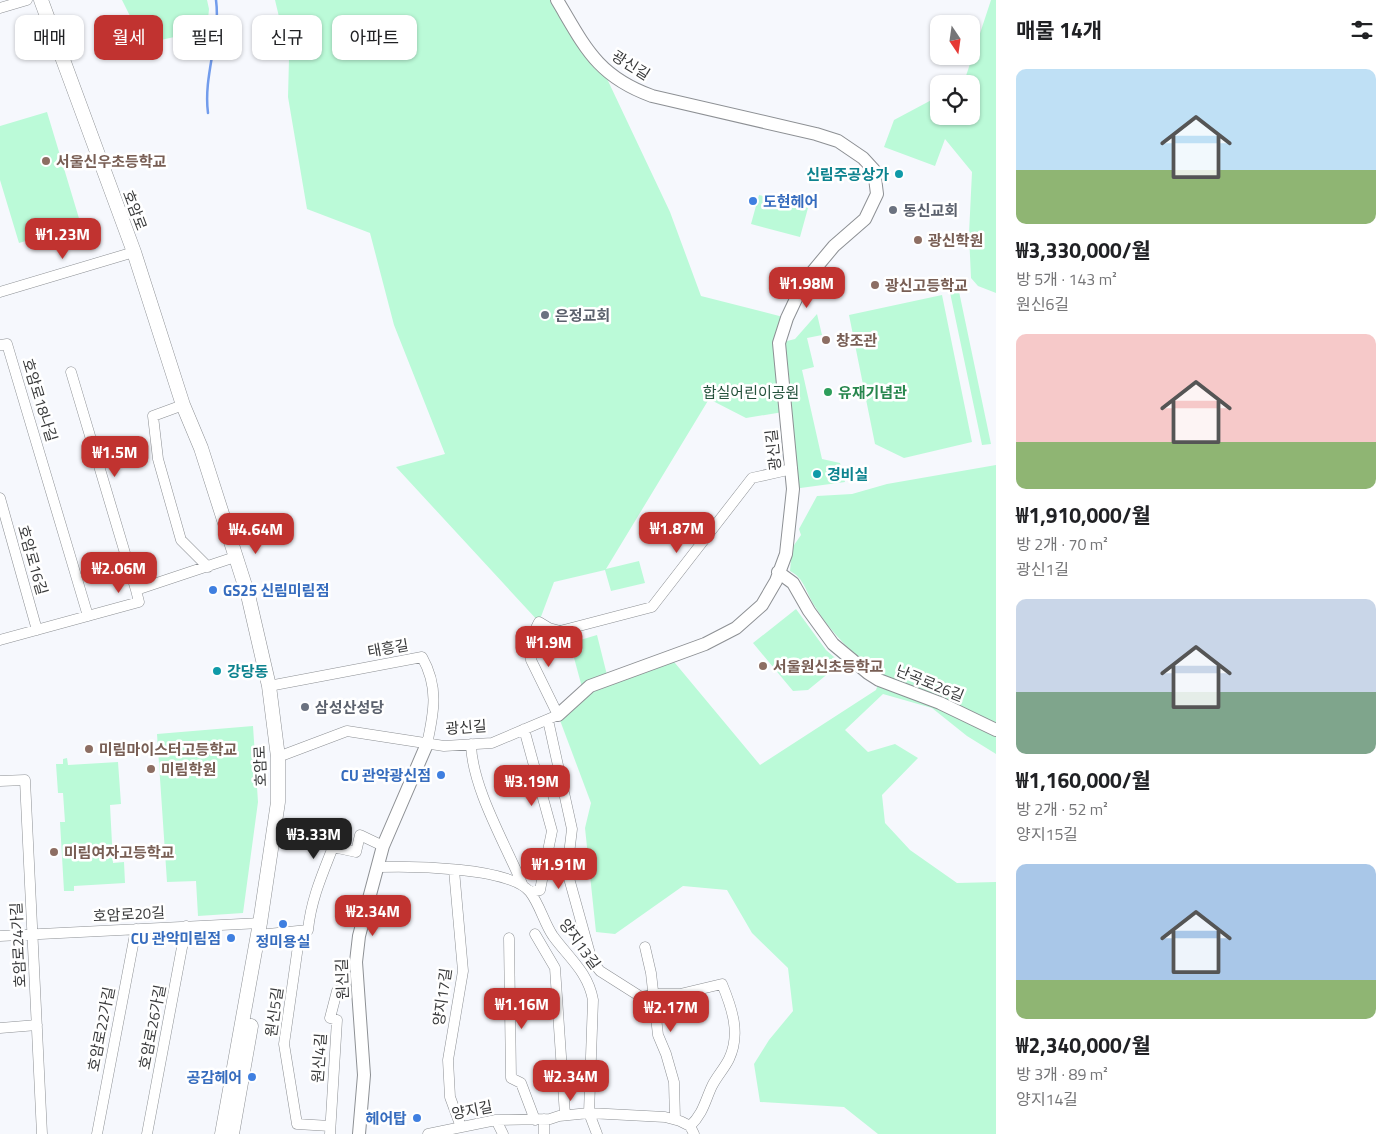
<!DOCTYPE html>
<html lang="ko">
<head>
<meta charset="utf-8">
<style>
	:root { --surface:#fff; --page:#f6f6f6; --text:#202124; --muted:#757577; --accent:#c13330 }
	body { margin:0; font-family:"Titillium Web","Noto Sans KR",sans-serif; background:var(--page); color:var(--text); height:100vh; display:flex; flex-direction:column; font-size:19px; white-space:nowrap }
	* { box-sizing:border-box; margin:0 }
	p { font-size:16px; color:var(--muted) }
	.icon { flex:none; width:28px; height:28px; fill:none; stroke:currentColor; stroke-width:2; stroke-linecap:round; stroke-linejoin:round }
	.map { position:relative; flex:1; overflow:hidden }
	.side { display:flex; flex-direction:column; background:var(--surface); width:400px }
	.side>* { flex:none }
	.top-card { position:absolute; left:15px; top:15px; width:475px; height:45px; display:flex; gap:10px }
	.needle { width:32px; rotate:167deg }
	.tools { position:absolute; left:930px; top:15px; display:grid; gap:10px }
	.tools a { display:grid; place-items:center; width:50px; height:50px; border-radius:10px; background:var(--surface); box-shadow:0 1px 4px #0004; font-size:25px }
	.price { position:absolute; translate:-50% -42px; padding:0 11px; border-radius:10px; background:var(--accent); color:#fff; font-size:16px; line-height:32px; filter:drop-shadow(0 1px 2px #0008) }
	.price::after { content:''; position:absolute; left:50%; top:30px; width:15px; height:11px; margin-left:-8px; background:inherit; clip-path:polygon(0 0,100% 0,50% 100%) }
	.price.current { background:#222; color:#fff }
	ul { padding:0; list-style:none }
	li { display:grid; align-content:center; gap:10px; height:265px; padding:0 20px }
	li span { display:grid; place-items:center; height:155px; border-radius:10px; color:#555 }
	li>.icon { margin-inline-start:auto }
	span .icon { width:90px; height:90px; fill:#fffc; stroke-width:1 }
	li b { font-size:21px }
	h2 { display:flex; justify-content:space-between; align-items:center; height:60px; padding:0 20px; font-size:21px }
	.chip { padding:0 18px; border-radius:10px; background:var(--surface); box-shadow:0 1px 4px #0004; font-size:18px; line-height:45px }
	.chip.current { background:var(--accent); color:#fff }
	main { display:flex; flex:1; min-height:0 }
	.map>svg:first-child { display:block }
</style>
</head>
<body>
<main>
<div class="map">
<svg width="996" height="1134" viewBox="0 0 996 1134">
	<rect width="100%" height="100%" fill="#f6f8fd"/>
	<!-- green -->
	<path fill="#bbfad8" d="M 122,0 L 207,0 L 209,9 L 205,50 L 179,36 L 156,41 L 130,16 Z
		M 275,0 L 557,0 L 601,66 L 670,212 L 701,296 L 787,318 L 779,343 L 795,339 L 817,314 L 822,335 L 807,338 L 814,367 L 802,370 L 822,459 L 840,463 L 845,482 L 793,489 L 783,412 L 746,418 L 709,399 L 606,569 L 639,561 L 645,583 L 611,591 L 605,570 L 554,582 L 539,622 L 396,467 L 445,454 L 394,325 L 370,233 L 307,209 L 288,97 L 289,59 Z
		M 991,0 L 996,0 L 996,293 L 978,286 L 971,278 L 969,234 L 972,172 L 945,139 L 935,166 L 884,147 L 894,120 L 939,96 L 939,116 L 971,116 L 971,84 L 960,84 L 964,82 Z
		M 47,112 L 81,225 L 19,243 L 0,180 L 0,126 Z
		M 759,195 L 808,208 L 800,237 L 751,224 Z
		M 957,282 L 991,444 L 982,445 L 948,283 Z
		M 942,295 L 972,442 L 904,458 L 875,444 L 849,315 Z
		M 996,465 L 996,754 L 967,736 L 932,708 L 883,694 L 845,730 L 868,752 L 895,744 L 918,758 L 882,795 L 885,823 L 910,850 L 957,883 L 996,882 L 996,1134 L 878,1134 L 844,1107 L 760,1102 L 754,1064 L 769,1040 L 793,1011 L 788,968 L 752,933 L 727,890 L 683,886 L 615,934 L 596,932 L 585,828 L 591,803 L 558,715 L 583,691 L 570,643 L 597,635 L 608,679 L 670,657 L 760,765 L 876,690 L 882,672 C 854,657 831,633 814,605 C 806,592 804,578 790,571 L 792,548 L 801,535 L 799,529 L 817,496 L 852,494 L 887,484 Z
		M 796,609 L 826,650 L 841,663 L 808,690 L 793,691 L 753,643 Z
		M 253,726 L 258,802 L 243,913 L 198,916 L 196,881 L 167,882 L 157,734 Z
		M 67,758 L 68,765 L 118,762 L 121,804 L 110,805 L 113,863 L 124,862 L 125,883 L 74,886 L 74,891 L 64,891 L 60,822 L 65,822 L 63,793 L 58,793 L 56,764 L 63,764 L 63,759 Z"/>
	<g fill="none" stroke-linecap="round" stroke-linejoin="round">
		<!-- stream -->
		<path stroke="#729cec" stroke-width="2.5" d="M 208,113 C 203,75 221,38 216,0"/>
		<defs>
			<path id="minor" d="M 0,8 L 27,0
				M 0,292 L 134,252
				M 0,345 L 7,344 L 88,616
				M 71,372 L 136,590
				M 183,405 L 153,416 L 158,459 L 181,540 L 208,567
				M 0,498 L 37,630
				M 0,640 L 139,602 L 136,590 L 235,557
				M 269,686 L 422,657 C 439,687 434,712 427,744
				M 548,720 L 572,829 L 567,871 L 592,961 L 600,971 L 641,997 L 654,994 L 680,994 L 722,984 C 732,1008 741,1034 729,1059 C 724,1069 717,1076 712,1086 C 705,1101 703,1114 690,1126
				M 524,729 L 552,831 L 540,890 L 530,892
				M 471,744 C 472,788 506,845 523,886
				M 278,757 L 347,731 L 444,746 L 492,743 L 558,715 L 531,660 L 531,638 L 539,622 L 549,628 L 560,631 L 652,607 L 752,478 L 792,469
				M 0,781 L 25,780 L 42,1134
				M 379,867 C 410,866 510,867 530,892 C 540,905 544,923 553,936 C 569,958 588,972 593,1000 L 589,1113 L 597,1134
				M 454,870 L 463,971 L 448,1060 L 450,1097 L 461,1127
				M 300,932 L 284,1044 L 297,1124 L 330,1126
				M 535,934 L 555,968 L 565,1115
				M 258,935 L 308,930 C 311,900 322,875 333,847 L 356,852 L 360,835 L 383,846
				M 0,936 L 260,923
				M 509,938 L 511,1078 L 521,1083 L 535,1120
				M 645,947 L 651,973 L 658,1035 L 666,1054 L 674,1082 L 675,1119
				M 0,1028 L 37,1025
				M 496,1120 L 503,1134
				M 97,1134 L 136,929
				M 147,1134 L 186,926
				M 330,1134 L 337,1020 L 330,1018 L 337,991
				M 428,1134 L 496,1120 L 550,1119 L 559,1116 L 589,1113 L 665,1117 L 680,1121 L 690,1126 L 694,1134
				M 544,1134 L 544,1119"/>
			<path id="tertiary" d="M 557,0 C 585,47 597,76 652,96 L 816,134 L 838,141 L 863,158 L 874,170 L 877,194 L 865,219 L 834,246 L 804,282 L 787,318 L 779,343 L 793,489 L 786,554 L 776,581 L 762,605 L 736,628 L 705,644 L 590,686 L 558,715
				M 778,572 L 793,583 L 809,611 L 833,644 L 868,673 L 879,680 L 940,703 L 996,730
				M 359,1134 L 364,1075 L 356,962 L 359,936 L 383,846 L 427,744"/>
			<path id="secondary" d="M 41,0 L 134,252 L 183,405 L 201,448 L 248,595 L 269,686 L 278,757 L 278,802 L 260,923 L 222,1134
				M 232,1134 L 251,1026"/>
		</defs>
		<!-- minor casing -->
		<use href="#minor" stroke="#8d9094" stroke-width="11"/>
		<!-- tertiary casing -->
		<use href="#tertiary" stroke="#8d9094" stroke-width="14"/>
		<!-- secondary casing -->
		<use href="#secondary" stroke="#8d9094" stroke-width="15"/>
		<!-- minor -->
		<use href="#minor" stroke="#fff" stroke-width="10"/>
		<!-- tertiary -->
		<use href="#tertiary" stroke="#fff" stroke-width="12"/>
		<!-- secondary -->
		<use href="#secondary" stroke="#fff" stroke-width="14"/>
	</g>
	<!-- markers -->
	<g fill="#8d6e63" stroke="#fff" stroke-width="2">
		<circle cx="46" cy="161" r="5"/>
		<circle cx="918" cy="240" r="5"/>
		<circle cx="875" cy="285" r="5"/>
		<circle cx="826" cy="340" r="5"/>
		<circle cx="763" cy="666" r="5"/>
		<circle cx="89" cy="749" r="5"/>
		<circle cx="151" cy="769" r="5"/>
		<circle cx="54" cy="852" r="5"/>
	</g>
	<g fill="#0f9aa8" stroke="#fff" stroke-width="2">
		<circle cx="899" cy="174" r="5"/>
		<circle cx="817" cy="474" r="5"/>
		<circle cx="217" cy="671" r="5"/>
	</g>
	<g fill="#3f7fe0" stroke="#fff" stroke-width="2">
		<circle cx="753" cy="201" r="5"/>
		<circle cx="213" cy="590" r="5"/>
		<circle cx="441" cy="775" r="5"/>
		<circle cx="283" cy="924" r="5"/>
		<circle cx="231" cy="938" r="5"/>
		<circle cx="252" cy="1077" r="5"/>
		<circle cx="417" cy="1118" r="5"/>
	</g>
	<g fill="#6b7280" stroke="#fff" stroke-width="2">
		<circle cx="893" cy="210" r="5"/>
		<circle cx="545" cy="315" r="5"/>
		<circle cx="305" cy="707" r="5"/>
	</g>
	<circle fill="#2e9e5b" stroke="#fff" stroke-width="2" cx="828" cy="392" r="5"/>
	<g text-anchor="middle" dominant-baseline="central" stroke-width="5" stroke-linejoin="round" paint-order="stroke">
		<!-- street labels -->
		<g font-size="15" fill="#393a3b" stroke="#fff">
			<text transform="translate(631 65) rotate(32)">광신길</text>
			<text transform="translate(135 210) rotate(69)">호암로</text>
			<text transform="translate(40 400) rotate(73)">호암로18나길</text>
			<text transform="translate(773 450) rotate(-96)">광신길</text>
			<text transform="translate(33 560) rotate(74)">호암로16길</text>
			<text transform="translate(388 648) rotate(-10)">태흥길</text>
			<text transform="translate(930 683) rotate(22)">난곡로26길</text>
			<text transform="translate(466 727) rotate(-4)">광신길</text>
			<text transform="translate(260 766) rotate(-92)">호암로</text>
			<text transform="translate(129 914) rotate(-3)">호암로20길</text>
			<text transform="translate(580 944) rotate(54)">양지13길</text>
			<text transform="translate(18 945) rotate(-93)">호암로24가길</text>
			<text transform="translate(342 979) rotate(-92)">원신길</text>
			<text transform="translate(442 997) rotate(-82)">양지17길</text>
			<text transform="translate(274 1012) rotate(-82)">원신5길</text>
			<text transform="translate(152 1027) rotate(-79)">호암로26가길</text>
			<text transform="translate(101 1029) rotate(-79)">호암로22가길</text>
			<text transform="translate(319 1058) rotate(-86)">원신4길</text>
			<text transform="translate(472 1110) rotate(-11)">양지길</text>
		</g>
		<!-- education labels -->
		<g font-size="15" font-weight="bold" fill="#785e54" stroke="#fff" text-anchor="start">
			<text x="56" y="161">서울신우초등학교</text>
			<text x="928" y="240">광신학원</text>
			<text x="885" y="285">광신고등학교</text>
			<text x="836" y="340">창조관</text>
			<text x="773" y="666">서울원신초등학교</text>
			<text x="99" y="749">미림마이스터고등학교</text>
			<text x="161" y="769">미림학원</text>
			<text x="64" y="852">미림여자고등학교</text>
		</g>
		<!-- culture labels -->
		<g font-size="15" font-weight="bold" fill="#0d838f" stroke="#fff" text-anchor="start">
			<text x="889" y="174" text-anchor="end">신림주공상가</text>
			<text x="827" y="474">경비실</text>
			<text x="227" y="671">강당동</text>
		</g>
		<!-- shop labels -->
		<g font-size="15" font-weight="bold" fill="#366cbe" stroke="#fff" text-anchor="end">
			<text x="763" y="201" text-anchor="start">도현헤어</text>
			<text x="223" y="590" text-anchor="start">GS25 신림미림점</text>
			<text x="431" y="775">CU 관악광신점</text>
			<text x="221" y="938">CU 관악미림점</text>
			<text x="283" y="941" text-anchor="middle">정미용실</text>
			<text x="242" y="1077">공감헤어</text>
			<text x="407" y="1118">헤어탑</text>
		</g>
		<!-- worship labels -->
		<g font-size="15" font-weight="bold" fill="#5b616d" stroke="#fff" text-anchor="start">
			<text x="903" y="210">동신교회</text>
			<text x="555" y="315">은정교회</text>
			<text x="315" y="707">삼성산성당</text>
		</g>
		<!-- park labels -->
		<g font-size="15" fill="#24523c" stroke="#fff">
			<text x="751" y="392">합실어린이공원</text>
		</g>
		<!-- leisure labels -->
		<g font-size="15" font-weight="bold" fill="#27864d" stroke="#fff" text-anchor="start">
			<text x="838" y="392">유재기념관</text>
		</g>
	</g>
</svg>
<div class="tools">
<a><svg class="needle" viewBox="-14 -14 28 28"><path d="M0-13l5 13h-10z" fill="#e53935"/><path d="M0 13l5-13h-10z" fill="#757577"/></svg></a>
<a><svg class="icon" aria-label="locate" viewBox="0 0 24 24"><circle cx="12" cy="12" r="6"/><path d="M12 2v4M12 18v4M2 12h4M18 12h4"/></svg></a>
</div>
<b class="price" style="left:63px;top:260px">₩1.23M</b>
<b class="price" style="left:807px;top:309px">₩1.98M</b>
<b class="price" style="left:115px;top:478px">₩1.5M</b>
<b class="price" style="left:677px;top:554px">₩1.87M</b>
<b class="price" style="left:256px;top:555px">₩4.64M</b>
<b class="price" style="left:119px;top:594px">₩2.06M</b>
<b class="price" style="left:549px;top:668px">₩1.9M</b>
<b class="price" style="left:532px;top:807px">₩3.19M</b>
<b class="price current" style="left:314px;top:860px">₩3.33M</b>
<b class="price" style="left:559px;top:890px">₩1.91M</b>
<b class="price" style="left:373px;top:937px">₩2.34M</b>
<b class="price" style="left:522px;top:1030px">₩1.16M</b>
<b class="price" style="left:671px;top:1033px">₩2.17M</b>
<b class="price" style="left:571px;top:1102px">₩2.34M</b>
<div class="top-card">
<a class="chip">매매</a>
<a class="chip current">월세</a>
<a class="chip">필터</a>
<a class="chip">신규</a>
<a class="chip">아파트</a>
</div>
</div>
<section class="side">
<h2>매물 14개<svg class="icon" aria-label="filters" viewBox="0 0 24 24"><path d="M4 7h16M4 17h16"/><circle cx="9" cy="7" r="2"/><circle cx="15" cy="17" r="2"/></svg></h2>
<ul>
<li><span style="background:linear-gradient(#bfe0f5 65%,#8fb573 0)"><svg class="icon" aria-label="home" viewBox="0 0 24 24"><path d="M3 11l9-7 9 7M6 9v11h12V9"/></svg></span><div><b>₩3,330,000/월</b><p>방 5개 · 143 m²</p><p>원신6길</p></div></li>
<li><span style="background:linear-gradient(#f6c9c9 70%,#8fb573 0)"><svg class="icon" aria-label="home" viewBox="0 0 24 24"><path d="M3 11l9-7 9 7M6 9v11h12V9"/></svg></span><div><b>₩1,910,000/월</b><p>방 2개 · 70 m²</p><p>광신1길</p></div></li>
<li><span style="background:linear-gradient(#c9d6e8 60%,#7fa58c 0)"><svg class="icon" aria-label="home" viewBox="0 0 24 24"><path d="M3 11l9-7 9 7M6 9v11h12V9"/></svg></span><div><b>₩1,160,000/월</b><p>방 2개 · 52 m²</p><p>양지15길</p></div></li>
<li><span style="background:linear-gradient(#a9c7e8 75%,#8fb573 0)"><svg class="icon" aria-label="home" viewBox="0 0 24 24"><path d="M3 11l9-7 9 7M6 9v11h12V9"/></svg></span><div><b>₩2,340,000/월</b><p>방 3개 · 89 m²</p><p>양지14길</p></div></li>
</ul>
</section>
</main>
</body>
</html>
